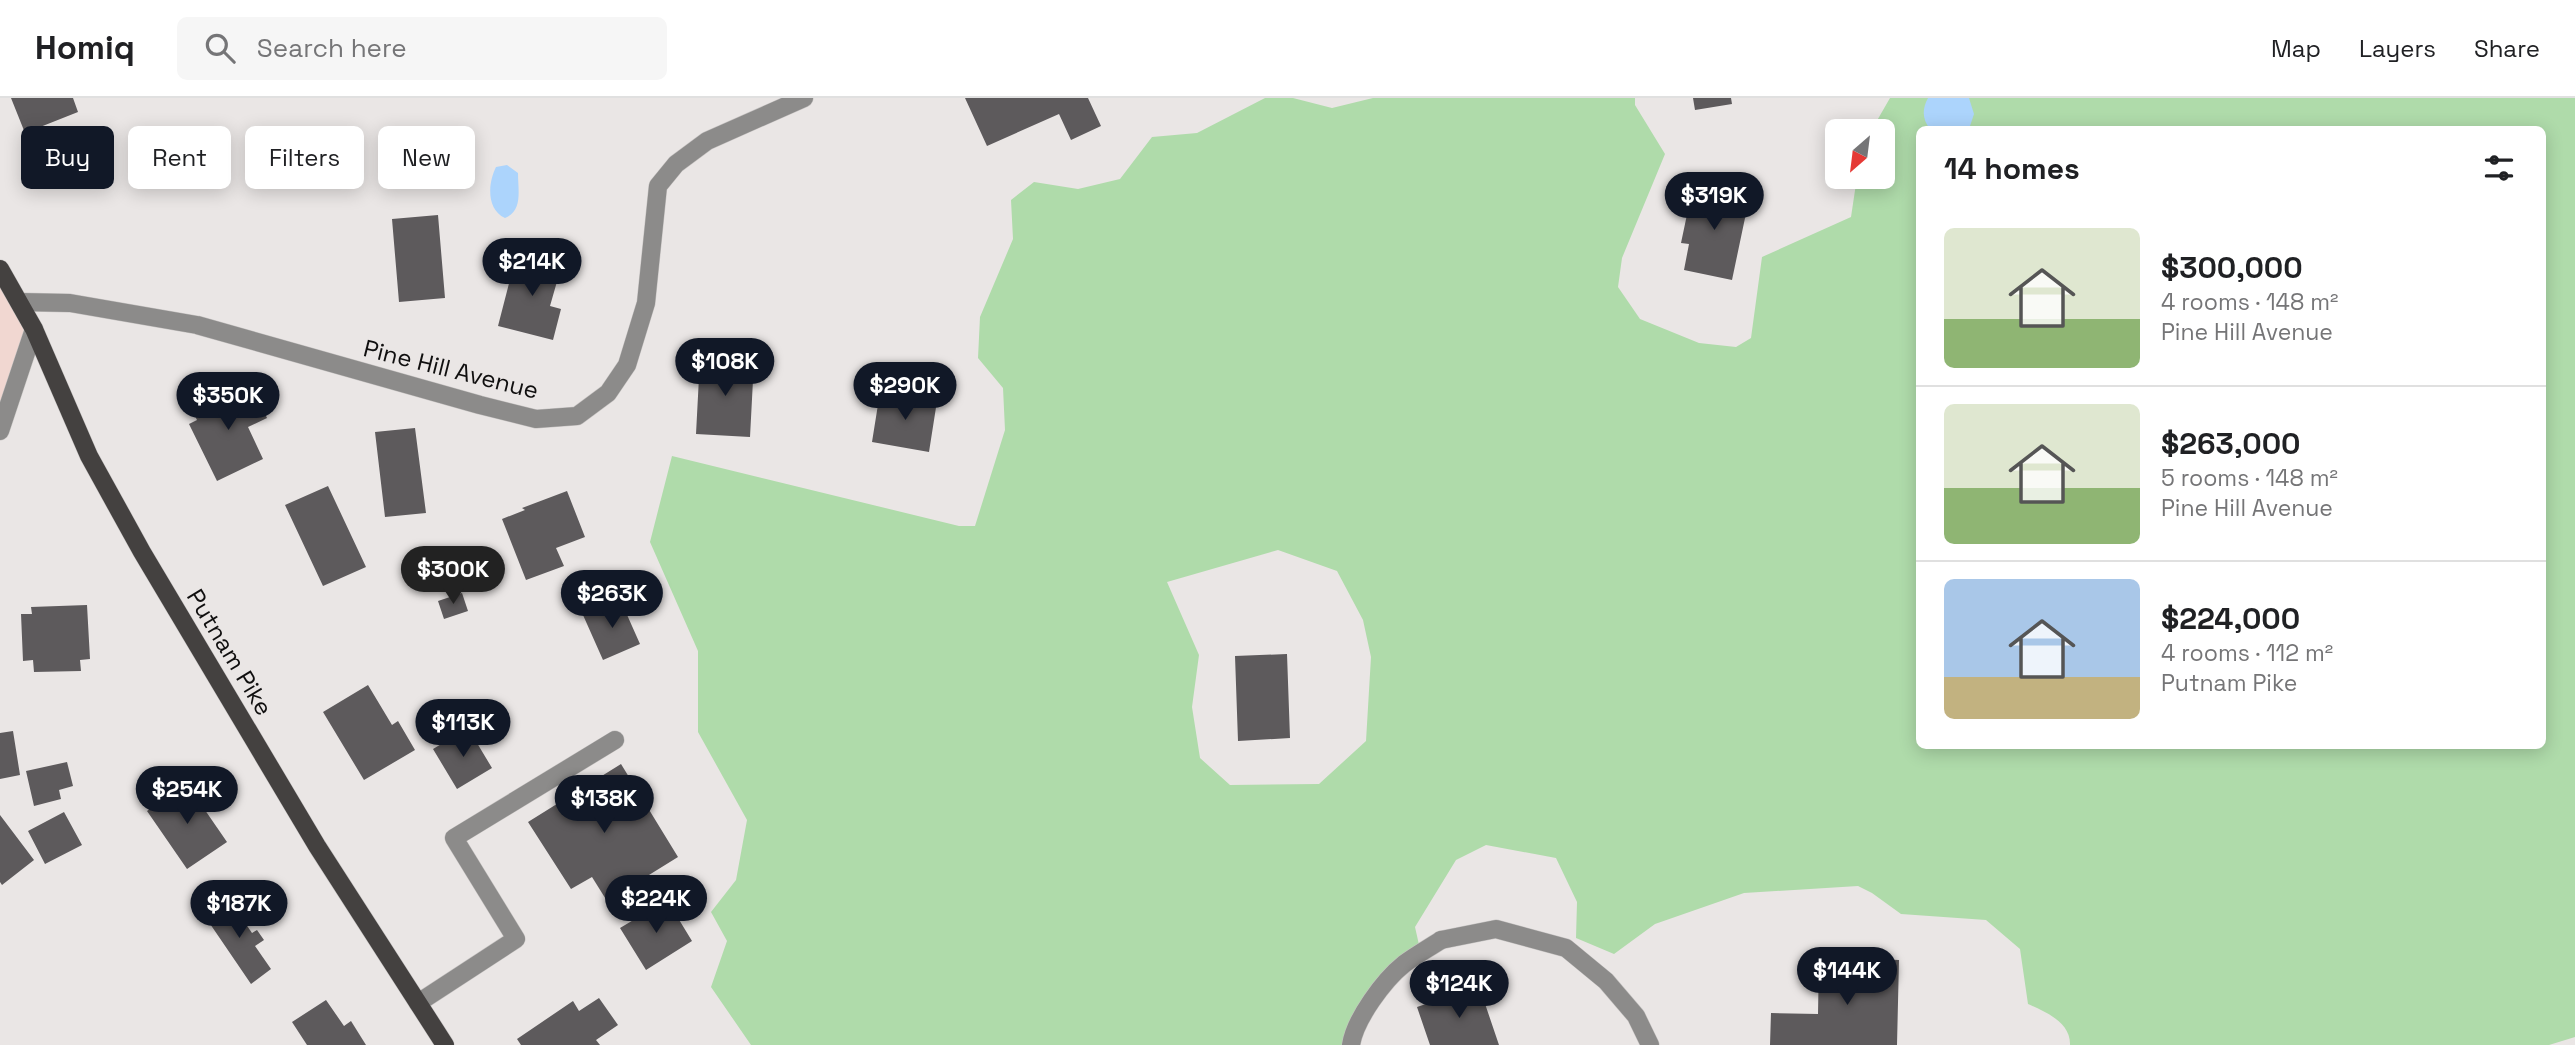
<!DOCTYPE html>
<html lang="en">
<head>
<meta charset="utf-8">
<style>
	:root { --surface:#fff; --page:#f6f6f6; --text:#202124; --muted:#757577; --line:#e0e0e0; --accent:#111827 }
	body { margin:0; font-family:"Space Grotesk",sans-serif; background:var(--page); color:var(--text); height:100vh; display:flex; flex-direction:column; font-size:26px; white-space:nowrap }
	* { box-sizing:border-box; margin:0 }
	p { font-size:23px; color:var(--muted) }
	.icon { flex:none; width:38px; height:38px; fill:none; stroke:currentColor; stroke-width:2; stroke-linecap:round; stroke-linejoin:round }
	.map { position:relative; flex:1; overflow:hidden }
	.details { position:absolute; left:1916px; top:28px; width:630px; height:623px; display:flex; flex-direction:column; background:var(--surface); border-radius:10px; box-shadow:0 4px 18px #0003 }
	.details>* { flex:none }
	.top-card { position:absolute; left:21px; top:28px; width:665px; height:63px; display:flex; gap:14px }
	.needle { width:46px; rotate:208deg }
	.buttons { position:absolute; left:1825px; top:21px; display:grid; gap:14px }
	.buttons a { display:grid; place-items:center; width:70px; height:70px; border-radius:10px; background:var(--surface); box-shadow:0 4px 18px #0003; font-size:35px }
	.price { position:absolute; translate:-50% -60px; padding:0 16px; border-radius:24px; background:var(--accent); color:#fff; font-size:23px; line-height:46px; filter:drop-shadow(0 2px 4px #0008) }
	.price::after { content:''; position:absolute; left:50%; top:42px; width:21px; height:16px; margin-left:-10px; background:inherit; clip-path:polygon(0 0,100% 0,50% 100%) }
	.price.selected { background:#222; color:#fff }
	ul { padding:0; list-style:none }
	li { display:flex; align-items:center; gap:21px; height:175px; padding:0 28px }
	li+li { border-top:2px solid var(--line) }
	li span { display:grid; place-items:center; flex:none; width:196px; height:140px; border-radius:10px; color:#555 }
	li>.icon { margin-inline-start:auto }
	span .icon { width:84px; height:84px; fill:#fffc; stroke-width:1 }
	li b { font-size:30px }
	h2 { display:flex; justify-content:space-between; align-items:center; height:84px; padding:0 28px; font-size:30px }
	.chip { padding:0 24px; border-radius:10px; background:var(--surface); box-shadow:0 4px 18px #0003; font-size:24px; line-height:63px }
	.chip.selected { background:var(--accent); color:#fff }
	header { display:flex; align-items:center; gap:42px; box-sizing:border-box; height:98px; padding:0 35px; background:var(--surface); border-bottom:2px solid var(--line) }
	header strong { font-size:33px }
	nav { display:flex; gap:38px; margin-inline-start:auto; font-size:24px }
	.search { width:490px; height:63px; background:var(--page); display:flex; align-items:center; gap:18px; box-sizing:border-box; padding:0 24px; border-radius:10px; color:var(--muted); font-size:26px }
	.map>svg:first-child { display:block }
</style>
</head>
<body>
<header>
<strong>Homiq</strong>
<div class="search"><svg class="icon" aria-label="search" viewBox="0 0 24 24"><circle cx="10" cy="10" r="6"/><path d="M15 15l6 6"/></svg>Search here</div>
<nav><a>Map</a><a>Layers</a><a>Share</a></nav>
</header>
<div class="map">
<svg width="2575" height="947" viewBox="0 0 2575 947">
	<rect width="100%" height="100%" fill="#eae6e5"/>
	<!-- commercial -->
	<path fill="#f1d7d1" d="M 0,170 L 33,240 L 0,321 Z"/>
	<!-- green -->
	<path fill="#afdbaa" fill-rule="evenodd" d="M 1265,0 L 1293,0 L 1332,10 L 1373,0 L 1635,0 L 1635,7 L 1665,56 L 1622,160 L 1618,189 L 1640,221 L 1699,245 L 1736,249 L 1751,240 L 1762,159 L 1851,119 L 1857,79 L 1883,79 L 1883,33 L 1871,33 L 1890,0 L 2575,0 L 2575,939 L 2549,947 L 2070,947 C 2071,924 2045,914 2028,906 L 2020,851 L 1986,822 L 1901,816 L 1872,795 L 1858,788 L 1744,795 L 1655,826 L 1614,856 L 1576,840 L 1577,804 L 1556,760 L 1486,747 L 1456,762 L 1415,829 L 1422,860 L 1397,877 L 1350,947 L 751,947 L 711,889 L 727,843 L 711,814 L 736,782 L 747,722 L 698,634 L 698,553 L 650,444 L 672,358 L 959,428 L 975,428 L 1005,332 L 1003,290 L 978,260 L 980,219 L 1013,141 L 1011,102 L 1034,84 L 1078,91 L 1120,81 L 1152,39 L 1197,35 ZM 1920,32 L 2543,32 L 2543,648 L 1920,648 ZM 1278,452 L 1337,473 L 1363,522 L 1371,559 L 1366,643 L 1319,686 L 1230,687 L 1200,660 L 1192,609 L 1199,557 L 1167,484 Z"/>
	<!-- water -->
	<path fill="#acd4fc" d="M 1928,0 L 1969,0 L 1974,16 L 1969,31 L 1930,31 C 1922,21 1922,11 1928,0 Z
		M 507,67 L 518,75 C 518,93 523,113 505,120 C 486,111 488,85 496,69 Z"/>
	<!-- building -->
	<path fill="#5d5a5c" d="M 11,0 L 73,0 L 78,14 L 25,35 Z
		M 965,0 L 1088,0 L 1101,28 L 1071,42 L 1059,16 L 987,48 Z
		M 1693,0 L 1731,0 L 1732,6 L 1695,12 Z
		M 1693,88 L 1749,101 L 1732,182 L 1684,172 L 1689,146 L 1681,145 Z
		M 438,117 L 445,200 L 399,204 L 392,121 Z
		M 525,154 L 555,162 L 552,171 L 560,173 L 550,208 L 561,211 L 553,242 L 498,228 L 515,162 L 522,164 Z
		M 700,260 L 754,263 L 750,339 L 696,336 Z
		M 253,290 L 267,320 L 248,329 L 263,361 L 217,383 L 189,326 L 197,322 L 191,310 L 227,293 L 231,301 Z
		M 880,294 L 937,303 L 929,354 L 872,344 Z
		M 415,330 L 426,415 L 385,419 L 375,334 Z
		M 328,388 L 366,469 L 323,488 L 285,407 Z
		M 567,393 L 585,439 L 556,450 L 564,468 L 526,482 L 502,421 L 525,412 L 522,410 Z
		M 462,495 L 468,513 L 444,521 L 438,503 Z
		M 620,501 L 640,546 L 603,562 L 583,517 Z
		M 87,507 L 90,561 L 80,562 L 81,573 L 34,574 L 33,562 L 23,563 L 21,516 L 32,516 L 31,509 Z
		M 1287,556 L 1290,640 L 1238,643 L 1235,558 Z
		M 368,587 L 392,627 L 398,623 L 415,652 L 364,682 L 323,614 Z
		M 468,630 L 492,670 L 457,691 L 433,651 Z
		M 13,633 L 20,677 L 0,681 L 0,635 Z
		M 67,664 L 73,688 L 59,692 L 61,701 L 34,708 L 26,673 Z
		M 621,666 L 678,759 L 607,803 L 592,779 L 571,791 L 528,724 Z
		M 187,686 L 227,744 L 187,771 L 147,713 Z
		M 64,714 L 82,747 L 45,766 L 28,733 Z
		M 0,717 L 34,762 L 2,787 L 0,784 Z
		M 228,800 L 252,835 L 257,832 L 264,842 L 255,848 L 271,871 L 251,886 L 204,817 Z
		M 667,802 L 692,843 L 646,872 L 620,830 Z
		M 1819,859 L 1899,862 L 1897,947 L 1770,947 L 1771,915 L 1818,916 Z
		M 1479,888 L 1499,947 L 1430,947 L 1417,909 Z
		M 599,900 L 618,927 L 596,942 L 600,947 L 521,947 L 517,941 L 573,903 L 579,913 Z
		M 326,902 L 344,928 L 351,923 L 366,947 L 307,947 L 292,924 Z"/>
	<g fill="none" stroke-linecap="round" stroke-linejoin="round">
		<defs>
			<path id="service" d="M 1441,842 L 1496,831 L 1566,850 L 1606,883 L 1636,918 L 1650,947
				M 418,905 L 516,841 L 454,740 L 615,642"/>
			<path id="minor" d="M 19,204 L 70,205 L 197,227 L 480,307 L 536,321 L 577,318 L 608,295 L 627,267 L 646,205 L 658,88 L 676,66 L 707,43 L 804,0
				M 1351,947 C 1355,921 1384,882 1404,866 C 1416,857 1429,850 1441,842"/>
			<path id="tertiary" d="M 0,333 L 34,231"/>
			<path id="primary" d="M 0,171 L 34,231 L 89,358 L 142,454 L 317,748 L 445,947"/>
		</defs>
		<!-- service casing -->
		<use href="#service" stroke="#c7c4c3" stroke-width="19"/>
		<!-- minor casing -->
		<use href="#minor" stroke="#c7c4c3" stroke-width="19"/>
		<!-- tertiary casing -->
		<use href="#tertiary" stroke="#c7c4c3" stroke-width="19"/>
		<!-- primary casing -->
		<use href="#primary" stroke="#c7c4c3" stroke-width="19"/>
		<!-- service -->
		<use href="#service" stroke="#8c8b8a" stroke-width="18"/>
		<!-- minor -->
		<use href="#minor" stroke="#8c8b8a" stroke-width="18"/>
		<!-- tertiary -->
		<use href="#tertiary" stroke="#8c8b8a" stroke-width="18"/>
		<!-- primary -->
		<use href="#primary" stroke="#444140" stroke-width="18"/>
	</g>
	<g text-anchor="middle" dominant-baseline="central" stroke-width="7" stroke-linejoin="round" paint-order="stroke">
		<!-- street labels -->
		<g font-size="24" fill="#100f0f" stroke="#eae6e5">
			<text transform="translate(451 271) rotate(14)">Pine Hill Avenue</text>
			<text transform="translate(230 554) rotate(59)">Putnam Pike</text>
		</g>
	</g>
</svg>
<div class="buttons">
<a><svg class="needle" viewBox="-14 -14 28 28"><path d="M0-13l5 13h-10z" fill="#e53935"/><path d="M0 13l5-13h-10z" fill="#757577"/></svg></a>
</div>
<b class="price" style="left:1714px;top:134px">$319K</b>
<b class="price" style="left:532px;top:200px">$214K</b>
<b class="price" style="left:725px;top:300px">$108K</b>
<b class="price" style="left:905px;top:324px">$290K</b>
<b class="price" style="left:228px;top:334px">$350K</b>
<b class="price selected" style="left:453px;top:508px">$300K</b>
<b class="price" style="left:612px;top:532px">$263K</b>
<b class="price" style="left:463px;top:661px">$113K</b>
<b class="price" style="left:187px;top:728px">$254K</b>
<b class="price" style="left:604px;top:737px">$138K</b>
<b class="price" style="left:656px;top:837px">$224K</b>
<b class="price" style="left:239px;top:842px">$187K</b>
<b class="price" style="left:1847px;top:909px">$144K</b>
<b class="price" style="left:1459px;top:922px">$124K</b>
<div class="top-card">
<a class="chip selected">Buy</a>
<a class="chip">Rent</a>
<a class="chip">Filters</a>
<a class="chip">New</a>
</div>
<section class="details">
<h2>14 homes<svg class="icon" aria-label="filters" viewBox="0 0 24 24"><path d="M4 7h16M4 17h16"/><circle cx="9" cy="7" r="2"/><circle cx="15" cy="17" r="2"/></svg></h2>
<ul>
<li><span style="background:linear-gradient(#dfe7d0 65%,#8fb573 0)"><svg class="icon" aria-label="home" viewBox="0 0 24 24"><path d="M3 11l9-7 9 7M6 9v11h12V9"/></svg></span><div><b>$300,000</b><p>4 rooms · 148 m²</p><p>Pine Hill Avenue</p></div></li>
<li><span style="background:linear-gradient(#dfe7d0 60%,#8fb573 0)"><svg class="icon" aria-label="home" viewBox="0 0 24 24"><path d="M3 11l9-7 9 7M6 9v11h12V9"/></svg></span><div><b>$263,000</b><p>5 rooms · 148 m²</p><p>Pine Hill Avenue</p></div></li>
<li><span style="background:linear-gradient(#a9c7e8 70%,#c2b280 0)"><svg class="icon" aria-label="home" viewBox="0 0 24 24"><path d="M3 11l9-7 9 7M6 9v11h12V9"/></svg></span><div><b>$224,000</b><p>4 rooms · 112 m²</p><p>Putnam Pike</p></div></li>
</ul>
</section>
</div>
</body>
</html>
